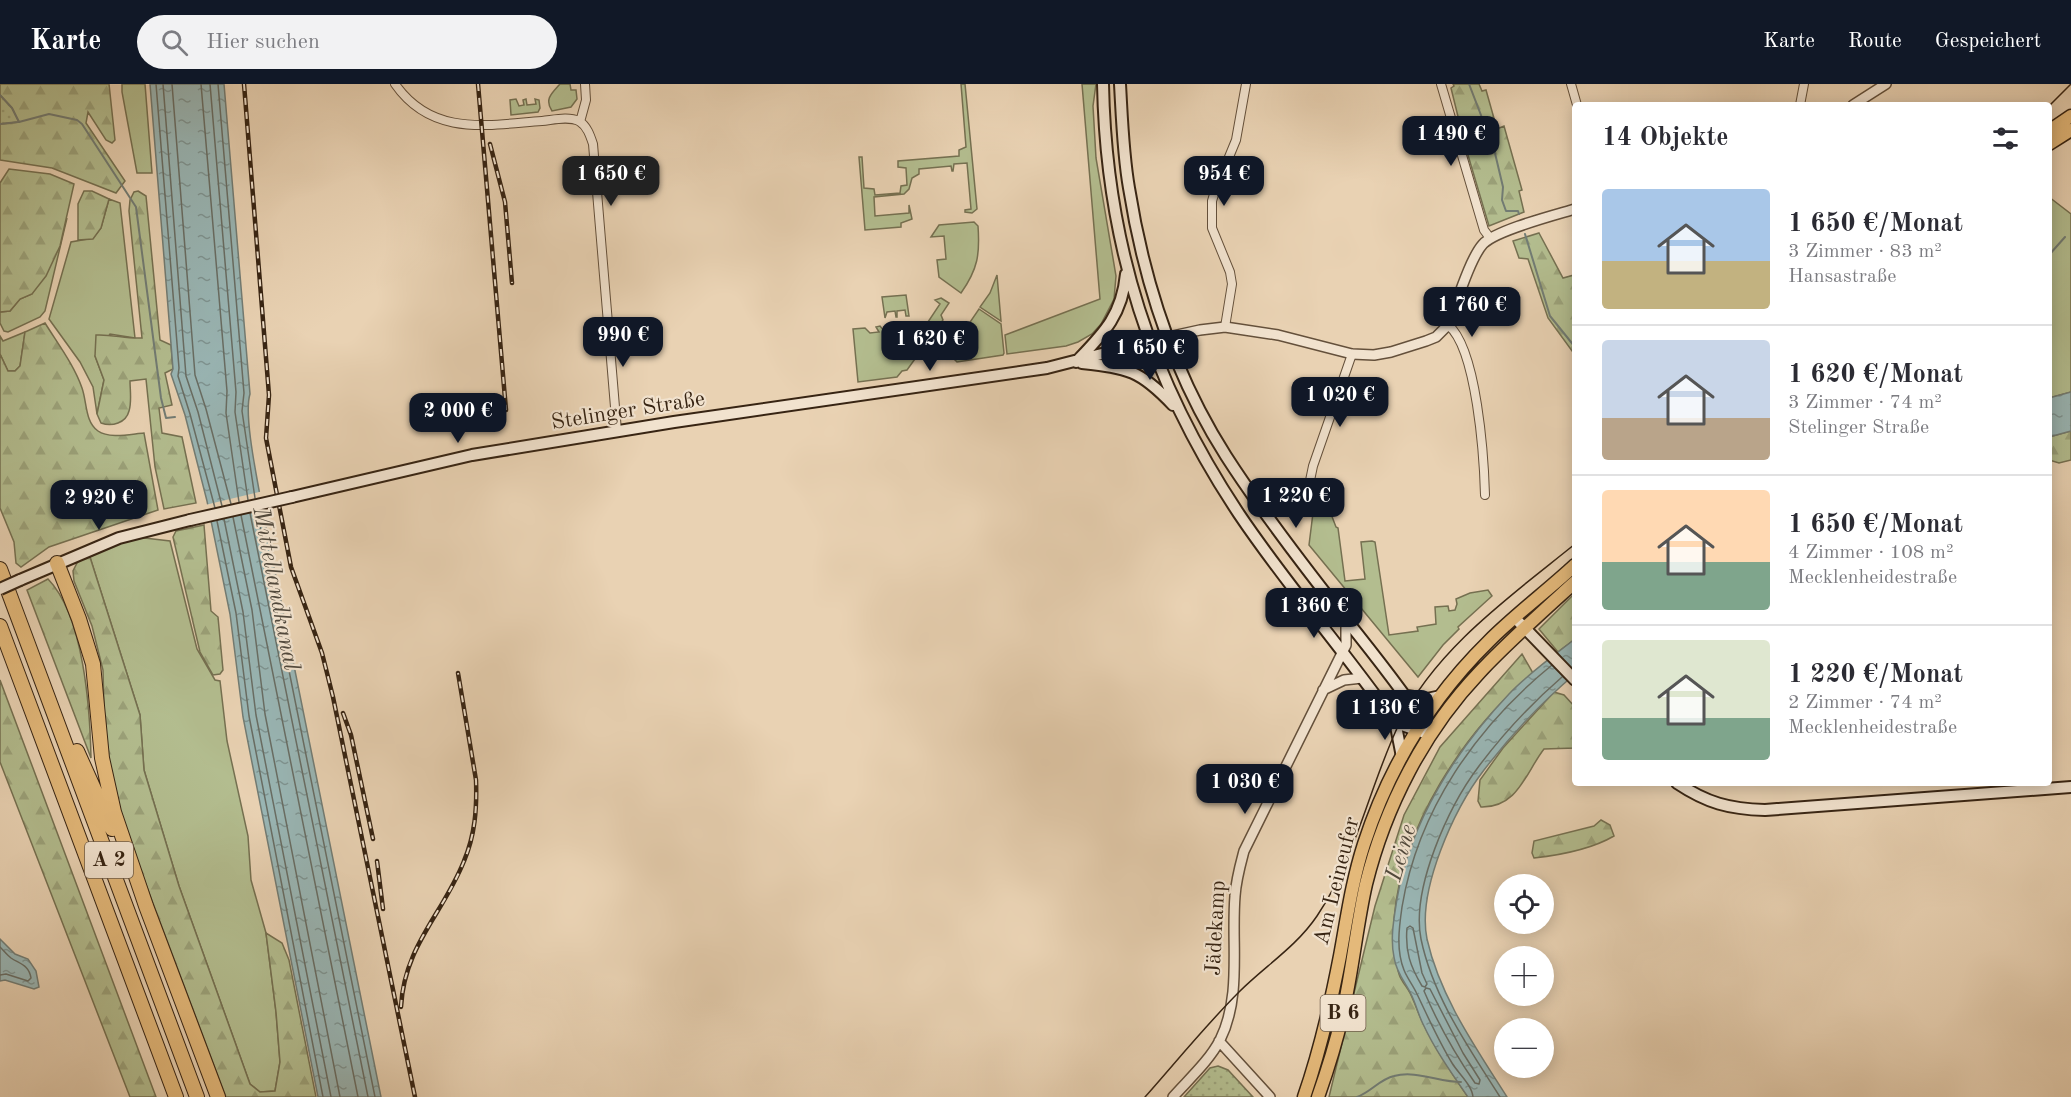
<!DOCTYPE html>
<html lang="de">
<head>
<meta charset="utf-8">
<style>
	:root { --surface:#fff; --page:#f2f2f3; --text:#2b2b33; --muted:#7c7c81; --line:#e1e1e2; --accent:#111827 }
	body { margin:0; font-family:"Old Standard TT",serif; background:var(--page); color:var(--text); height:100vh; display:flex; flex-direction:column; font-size:22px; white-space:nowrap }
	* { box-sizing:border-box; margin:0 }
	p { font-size:20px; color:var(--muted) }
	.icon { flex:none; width:33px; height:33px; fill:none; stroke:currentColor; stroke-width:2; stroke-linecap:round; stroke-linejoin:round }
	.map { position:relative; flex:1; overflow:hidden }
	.drawer { position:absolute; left:1572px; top:18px; width:480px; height:684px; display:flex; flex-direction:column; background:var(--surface); border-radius:6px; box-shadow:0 3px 15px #0003 }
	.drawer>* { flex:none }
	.controls { position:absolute; left:1494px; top:790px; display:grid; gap:12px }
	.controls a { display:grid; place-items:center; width:60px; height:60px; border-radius:50%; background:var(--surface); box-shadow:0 3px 15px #0003; font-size:30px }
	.price { position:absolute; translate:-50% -51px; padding:0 14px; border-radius:12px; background:var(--accent); color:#fff; font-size:20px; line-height:39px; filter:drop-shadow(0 2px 3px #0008) }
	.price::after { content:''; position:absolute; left:50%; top:36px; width:18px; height:14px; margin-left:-9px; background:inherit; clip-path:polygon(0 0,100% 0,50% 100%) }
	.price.current { background:#222; color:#fff }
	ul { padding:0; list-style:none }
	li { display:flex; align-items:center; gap:18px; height:150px; padding:0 30px }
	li+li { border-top:2px solid var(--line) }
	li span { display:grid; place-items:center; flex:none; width:168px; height:120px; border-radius:6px; color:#555 }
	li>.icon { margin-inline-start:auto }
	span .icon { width:72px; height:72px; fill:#fffc; stroke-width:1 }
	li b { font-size:26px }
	h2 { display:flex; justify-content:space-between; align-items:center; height:72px; padding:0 30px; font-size:26px }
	header { display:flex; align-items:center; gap:36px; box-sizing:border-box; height:84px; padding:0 30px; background:var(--accent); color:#fff }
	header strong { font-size:28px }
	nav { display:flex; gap:33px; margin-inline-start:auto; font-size:21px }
	.search { width:420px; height:54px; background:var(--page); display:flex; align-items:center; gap:15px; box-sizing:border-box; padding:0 21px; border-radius:33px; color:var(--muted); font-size:22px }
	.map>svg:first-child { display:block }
</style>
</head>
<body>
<header>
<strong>Karte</strong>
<div class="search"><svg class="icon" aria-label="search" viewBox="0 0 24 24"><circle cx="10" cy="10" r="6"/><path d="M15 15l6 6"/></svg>Hier suchen</div>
<nav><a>Karte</a><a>Route</a><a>Gespeichert</a></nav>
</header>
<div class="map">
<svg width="2071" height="1013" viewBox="0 0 2071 1013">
	<defs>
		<pattern id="forest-firs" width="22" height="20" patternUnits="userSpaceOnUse" patternTransform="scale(1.5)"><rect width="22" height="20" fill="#b3bd8f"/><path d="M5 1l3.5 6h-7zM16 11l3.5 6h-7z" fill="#9ba27a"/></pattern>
		<pattern id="park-dots" width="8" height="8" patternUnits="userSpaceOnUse" patternTransform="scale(1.5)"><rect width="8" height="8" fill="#b3bd8f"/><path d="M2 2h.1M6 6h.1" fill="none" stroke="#9ba27a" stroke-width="1.8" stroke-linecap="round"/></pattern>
		<pattern id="water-ripples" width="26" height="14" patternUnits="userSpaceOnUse" patternTransform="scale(1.5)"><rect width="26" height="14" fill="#99b6b5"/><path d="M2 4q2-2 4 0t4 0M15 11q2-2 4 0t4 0" fill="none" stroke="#7e9492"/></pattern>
	</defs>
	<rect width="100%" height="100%" fill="#e9d2b3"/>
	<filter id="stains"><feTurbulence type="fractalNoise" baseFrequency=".00333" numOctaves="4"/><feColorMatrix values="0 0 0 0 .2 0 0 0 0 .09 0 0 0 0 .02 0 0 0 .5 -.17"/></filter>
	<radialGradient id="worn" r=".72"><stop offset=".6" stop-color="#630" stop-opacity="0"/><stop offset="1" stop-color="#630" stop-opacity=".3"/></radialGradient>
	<!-- green -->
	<path fill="#b3bd8f" stroke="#757051" stroke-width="1.5" d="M 122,0 L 145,0 L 152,89 L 137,89 L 122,8 Z
		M 560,0 L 570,0 L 571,6 L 576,6 L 577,15 L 571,23 L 552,27 C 544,15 552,9 560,0 Z
		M 961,0 L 965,0 L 977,125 L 972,129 L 965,128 L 965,126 L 971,125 L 967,79 L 954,80 L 953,87 L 952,87 L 951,82 L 919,85 L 919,90 L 912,94 L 909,105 L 904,110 L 874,113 L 875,132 L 909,129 L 909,121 L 912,135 L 901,139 L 901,143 L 865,146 L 859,73 L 862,73 L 864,104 L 874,105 L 875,111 L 900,109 L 901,102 L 907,101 L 906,84 L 898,83 L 898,77 L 959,72 L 959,66 L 966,63 Z
		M 1082,0 L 1096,0 L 1093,22 L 1096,74 L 1116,192 L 1114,215 L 1101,240 L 1092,250 L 1078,258 L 1066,262 L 1007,270 L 1005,251 L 1100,215 Z
		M 516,15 L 519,22 L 524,21 L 523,16 L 526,15 L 527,21 L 536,20 L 535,15 L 539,16 L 540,24 L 538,28 L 511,31 L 510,16 Z
		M 2049,113 L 2071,130 L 2071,308 L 2049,314 Z
		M 109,115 L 120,119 L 135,254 L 110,250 L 95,272 L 104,296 L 97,330 L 93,303 L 80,278 L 49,235 L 71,158 L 93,154 L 101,144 Z
		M 67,134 L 45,227 L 40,233 L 8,248 L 4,247 L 0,239 L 0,228 L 10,227 L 20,215 L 32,210 L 60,162 Z
		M 974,138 L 978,142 C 980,170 978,185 961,209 L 939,193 L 937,176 L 946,175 L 944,152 L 931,153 L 939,141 Z
		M 997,191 L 1001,237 L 980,223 L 990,209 Z
		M 906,211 L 909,232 L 906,232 L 905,226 L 897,227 L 897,233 L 896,233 L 895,227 L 887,228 L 885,234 L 882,213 Z
		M 941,214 L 949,219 L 941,231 L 943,236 L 907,286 L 902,287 L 897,293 L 858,298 L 853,245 L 865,244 L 870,249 L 879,248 L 876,243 L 880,242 L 885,248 L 894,247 L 890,242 L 894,241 L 900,247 L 909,246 L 907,240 L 928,238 L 940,220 L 935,216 Z
		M 979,225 L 1001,240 L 1004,269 L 1003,271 L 957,278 L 952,273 L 953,263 Z
		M 25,248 L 20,282 L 15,287 L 8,287 L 0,270 L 0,252 L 3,257 Z
		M 1315,428 L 1321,431 L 1331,430 L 1336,443 L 1338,444 L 1345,497 L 1365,495 L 1361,458 L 1372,457 L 1375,458 L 1389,551 L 1418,547 L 1417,543 L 1436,540 L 1435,523 L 1448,522 L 1449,527 L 1455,526 L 1457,520 L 1456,515 L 1470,509 L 1488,506 L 1492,512 L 1458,543 L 1459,545 L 1443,561 L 1418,593 L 1309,461 L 1313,429 Z
		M 136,453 L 170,457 L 197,565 L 215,596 L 220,597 L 227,657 L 248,752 L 251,796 L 266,849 L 276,928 L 280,978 L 275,1007 L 260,1008 L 250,1000 L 179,802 L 144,686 L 140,631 L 89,470 Z"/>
	<!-- forest -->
	<path fill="url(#forest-firs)" stroke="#757051" stroke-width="1.5" d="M 0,0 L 109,0 L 115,56 L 112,59 L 106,56 L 88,28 L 86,39 L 125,97 L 116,109 L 52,84 L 0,76 Z
		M 1453,0 L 1479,0 L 1482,7 L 1486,6 L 1497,45 L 1504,42 L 1522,106 L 1519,107 L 1524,128 L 1489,142 L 1465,61 L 1451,4 L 1454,2 Z
		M 9,85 L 50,90 L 74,100 L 60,162 L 46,192 L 32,210 L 20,215 L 10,227 L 0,228 L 0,99 Z
		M 84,107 L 92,107 L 109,115 L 101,144 L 93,155 L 78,156 L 78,120 Z
		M 138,107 L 146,112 L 160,256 L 171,261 L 173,285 L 165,289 L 172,321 L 159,324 L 162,349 L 182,353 L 196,419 L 164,425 L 155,383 L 146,295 L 130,297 C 130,306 132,318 129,327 C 126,339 112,343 101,339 L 97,330 L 104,296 L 95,272 L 96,251 C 112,250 126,255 142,254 L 129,127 L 130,116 L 134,108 Z
		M 1539,149 L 1563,194 L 1574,191 L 1575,194 L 1575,271 L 1548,234 L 1528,175 L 1519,174 L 1513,157 Z
		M 45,239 C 58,260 74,281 82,304 C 87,318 85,338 98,347 C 109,355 131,350 144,349 L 158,426 L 49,463 L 21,483 L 16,479 L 14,458 L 0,424 L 0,270 L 8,287 L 15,287 L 20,282 L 25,248 Z
		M 2071,347 L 2071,376 L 2059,379 L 2049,376 L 2049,353 Z
		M 204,441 L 211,527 L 218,533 L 223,586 L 220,590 L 213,591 L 200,568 L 173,453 L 176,447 Z
		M 89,470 L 140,631 L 144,686 L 179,802 L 250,1000 L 260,1008 L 275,1007 L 280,978 L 276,928 L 266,849 L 282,859 L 289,876 L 316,1013 L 226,1013 L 119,729 L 110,692 L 104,625 L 103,586 L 92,542 L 74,497 L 73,487 L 78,477 Z
		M 48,495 C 84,532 90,625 91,674 L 27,506 Z
		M 1575,509 L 1575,555 L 1558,568 L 1539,545 Z
		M 1522,570 L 1533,589 C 1463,649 1402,741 1394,835 C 1393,844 1395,853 1396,862 C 1397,871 1396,882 1399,890 C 1401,897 1407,903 1410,909 C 1415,919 1418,929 1423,939 C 1435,965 1452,990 1468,1013 L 1329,1013 L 1375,822 L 1404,731 L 1440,663 Z
		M 0,596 L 156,1013 L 130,1013 L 0,678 Z
		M 1554,608 L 1564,611 L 1575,623 L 1575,664 L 1544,665 C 1526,688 1518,724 1481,723 L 1478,717 L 1480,696 L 1503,664 Z
		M 1601,736 L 1610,741 L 1614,752 C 1590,766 1561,771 1534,774 L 1532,769 L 1534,757 L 1594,742 Z"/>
	<!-- park -->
	<path fill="url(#park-dots)" stroke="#757051" stroke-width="1.5" d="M 0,11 L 12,24 L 19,38 L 0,40 Z
		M 1218,982 L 1228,986 L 1253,1013 L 1184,1013 L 1210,984 Z"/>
	<!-- water -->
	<path fill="url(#water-ripples)" stroke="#727c74" stroke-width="1.5" d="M 150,0 L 224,0 L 250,310 C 243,332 259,403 263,428 L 381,1013 L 318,1013 L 243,633 L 230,530 L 207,417 L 185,331 L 171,290 L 173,285 Z
		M 2071,308 L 2071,347 L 2049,353 L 2049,314 Z
		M 1575,555 L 1575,590 C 1542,618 1511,651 1484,686 C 1454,725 1417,806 1427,855 C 1440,913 1476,964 1507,1013 L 1468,1013 C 1452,990 1435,966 1423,940 C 1418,930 1416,920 1411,910 C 1405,898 1396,888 1394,873 C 1390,854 1394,834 1397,815 C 1410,738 1456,666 1509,610 C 1528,590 1553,572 1575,555 Z
		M 0,855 L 15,870 L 28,875 L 36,887 L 39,903 L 34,905 L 5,896 L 0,897 Z"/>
	<!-- pier -->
	<path fill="#e9d2b3" d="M 263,407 L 266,425 L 208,438 L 205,421 Z"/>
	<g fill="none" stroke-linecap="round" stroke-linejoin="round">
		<!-- shore -->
		<path stroke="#686d64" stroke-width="1.5" d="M 156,0 L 179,284 L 178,292 L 190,330 L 215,424
			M 163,0 L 186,292 L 198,328 L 222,422
			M 172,0 L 195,291 L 206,325 L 231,420
			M 201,0 L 227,307 L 226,329 L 239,418
			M 210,0 L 236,308 L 235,328 L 248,416
			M 218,0 L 244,309 L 242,327 L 255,414
			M 257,428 L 375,1013
			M 250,429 L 368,1013
			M 241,431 L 358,1013
			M 233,433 L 252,526 L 265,630 L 340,1013
			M 224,435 L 243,528 L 256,631 L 331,1013
			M 217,437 L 236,529 L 249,632 L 323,1013
			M 1410,842 L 1413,844 L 1422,889 L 1427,900 L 1425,903 L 1422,902 C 1410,882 1405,867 1407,844 Z
			M 0,863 C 4,867 7,871 11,874 C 20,880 29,881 31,894 L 28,897 L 6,890 L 0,891
			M 1426,904 L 1430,905 L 1463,969 L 1480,996 L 1479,1000 L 1475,999 C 1455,970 1438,940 1424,907 Z
			M 1473,1013 C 1472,1001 1458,989 1452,979 C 1438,956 1428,933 1417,910 C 1413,901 1407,894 1404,886 C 1396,866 1399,844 1402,823 C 1418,726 1476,643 1552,581
			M 1500,1013 C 1469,964 1433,913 1421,855 C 1411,805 1448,723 1479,682 C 1503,650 1532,619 1562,593"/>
		<!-- stream -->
		<path stroke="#727c74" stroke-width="2" d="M 1469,0 L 1494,65 L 1503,103 L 1502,116 L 1506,127 L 1518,127 L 1519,130
			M 0,11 L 12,24 L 19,38 L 49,30 L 77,36 L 82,40 L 136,123 L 161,314 L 166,334 L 175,333
			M 0,40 L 18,38
			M 1525,150 L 1550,232 L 1575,263
			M 2049,171 L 2065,153
			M 1357,1013 C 1371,1008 1380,995 1394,992 C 1416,986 1439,998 1461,998"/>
		<defs>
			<path id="minor" d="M 395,0 C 432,53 487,41 542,37 C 553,36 568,32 579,37 C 587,42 590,51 593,60 L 617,347
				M 1441,0 L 1484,146 L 1490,154
				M 1571,0 L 1577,21
				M 1800,21 L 1804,0
				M 580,38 L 586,16 L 585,0
				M 1448,241 C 1477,264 1484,374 1485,411
				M 1225,243 L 1232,200 L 1230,188 L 1212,144 L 1212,117 L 1215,107 L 1236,56 L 1246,0
				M 1307,411 L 1313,382 L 1352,270"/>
			<path id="tertiary" d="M 1853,21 L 1886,0
				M 1168,253 L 1200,246 L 1225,243 L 1278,251 L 1352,270 L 1374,271 L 1391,268 L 1426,257 L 1436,253 L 1448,241 C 1456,221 1470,174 1483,160 C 1496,146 1555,131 1575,125
				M 1323,606 L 1344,596 L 1362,594
				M 1219,957 L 1270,1013
				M 1173,1013 C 1189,995 1209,977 1220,956 C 1242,912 1231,859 1235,812 C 1236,796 1240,782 1244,767 L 1346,561 L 1346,535"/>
			<path id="secondary" d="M 1103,0 C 1106,159 1151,298 1239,430 C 1286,500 1342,564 1391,633 L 1399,640 L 1425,649
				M 1120,0 C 1122,35 1123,70 1129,104 C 1144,198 1175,292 1226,372 C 1262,428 1303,481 1344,533 C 1373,569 1401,604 1426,642
				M 1076,278 C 1103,250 1122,232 1126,190
				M 1082,279 C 1128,284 1140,286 1173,321
				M 292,413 L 472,371 L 674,338 L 1047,284 L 1168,253
				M 20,496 L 119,454 L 190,436
				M 1515,534 L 1575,596
				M 1407,612 L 1427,615 L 1441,612
				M 1395,637 L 1402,673
				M 1677,699 C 1707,719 1729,725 1765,726 L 2071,703"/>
			<path id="primary" d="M 2049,47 L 2071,32
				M 2049,60 L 2071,46
				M 1304,1013 C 1320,967 1331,919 1340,872 C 1347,834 1352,797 1364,760 C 1389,683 1432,613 1489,557 C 1516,530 1547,507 1575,481
				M 1318,1013 C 1330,979 1341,943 1347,908 C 1354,872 1358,835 1366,800 C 1385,723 1424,647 1479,589 C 1509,557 1542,528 1575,498"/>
			<path id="motorway" d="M 57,479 L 79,535 L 93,580 L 102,674 L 114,728 L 146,822 L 218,1013
				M 0,485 L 197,1013
				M 0,542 L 176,1013
				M 77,667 L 112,745"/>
		</defs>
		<!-- minor casing -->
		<use href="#minor" stroke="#64503b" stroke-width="10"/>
		<!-- tertiary casing -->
		<use href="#tertiary" stroke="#64503b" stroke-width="12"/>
		<!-- secondary casing -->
		<use href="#secondary" stroke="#372413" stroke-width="14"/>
		<!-- primary casing -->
		<use href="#primary" stroke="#372413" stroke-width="15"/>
		<!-- motorway casing -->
		<use href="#motorway" stroke="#372413" stroke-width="16"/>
		<!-- minor -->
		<use href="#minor" stroke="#f1e2ce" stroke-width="8"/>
		<!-- tertiary -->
		<use href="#tertiary" stroke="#f1e2ce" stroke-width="9"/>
		<!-- secondary -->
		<use href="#secondary" stroke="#f1e2ce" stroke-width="10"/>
		<!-- primary -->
		<use href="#primary" stroke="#e4b97a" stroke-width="12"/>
		<!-- motorway -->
		<use href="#motorway" stroke="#e4b97a" stroke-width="14"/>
		<!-- tram -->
		<path stroke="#372413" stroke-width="1.5" d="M 2049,22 L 2071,0
			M 1145,1013 C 1176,978 1206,941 1239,908 C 1265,882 1296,863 1317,832 C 1356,774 1369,703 1399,640 C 1435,565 1512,511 1575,460"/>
		<defs>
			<path id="rail" d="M 244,0 L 269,311 L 266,354 L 291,483 L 322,569 L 333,613 L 415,1013
				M 478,0 L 506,326
				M 490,60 L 505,118 L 512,199
				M 343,629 L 351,651 L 373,755
				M 377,777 L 383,825
				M 401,923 C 404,862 443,830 464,777 C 475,751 477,725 476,696 L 458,589"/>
		</defs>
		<!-- rail casing -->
		<use href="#rail" stroke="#372413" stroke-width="4.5"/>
		<!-- rail -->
		<use href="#rail" stroke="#f1e2ce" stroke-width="2" stroke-dasharray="7" stroke-linecap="butt"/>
		<defs>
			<path id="secondary-bridge" d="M 190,436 L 292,413
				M 0,505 L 20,496"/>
		</defs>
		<!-- secondary-bridge casing -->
		<use href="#secondary-bridge" stroke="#372413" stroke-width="14" stroke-linecap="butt"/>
		<!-- secondary-bridge -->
		<use href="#secondary-bridge" stroke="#f1e2ce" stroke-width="10"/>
	</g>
	<g text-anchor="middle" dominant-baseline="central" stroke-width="4.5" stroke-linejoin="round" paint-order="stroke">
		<!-- shield labels -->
		<g fill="#f1e2ce" stroke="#6f5d4b" stroke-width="1.5">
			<rect x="85" y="758" width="48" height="36" rx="4.5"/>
			<rect x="1320.5" y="911" width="45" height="36" rx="4.5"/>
		</g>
		<g font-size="21" font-weight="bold" fill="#372413">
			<text x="109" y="776">A 2</text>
			<text x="1343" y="929">B 6</text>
		</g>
		<!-- street labels -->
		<g font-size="22" fill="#372413" stroke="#f1e2ce">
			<text transform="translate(628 327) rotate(-9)">Stelinger Straße</text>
			<text transform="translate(1337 797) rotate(-76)">Am Leineufer</text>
			<text transform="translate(1216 844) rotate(-87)">Jädekamp</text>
		</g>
		<!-- water labels -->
		<g font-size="24" font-style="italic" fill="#50483c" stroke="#f1e2ce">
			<text transform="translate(275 505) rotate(79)">Mittellandkanal</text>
			<text transform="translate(1402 769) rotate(-74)">Leine</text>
		</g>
	</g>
	<rect width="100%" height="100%" filter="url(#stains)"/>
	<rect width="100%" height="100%" fill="url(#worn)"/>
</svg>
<div class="controls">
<a><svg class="icon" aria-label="locate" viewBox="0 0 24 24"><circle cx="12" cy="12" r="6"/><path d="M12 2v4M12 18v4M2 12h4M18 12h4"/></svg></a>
<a>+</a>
<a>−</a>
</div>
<b class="price" style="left:1451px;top:83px">1 490 €</b>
<b class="price current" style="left:611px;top:123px">1 650 €</b>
<b class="price" style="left:1224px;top:123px">954 €</b>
<b class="price" style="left:1472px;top:254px">1 760 €</b>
<b class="price" style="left:623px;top:284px">990 €</b>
<b class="price" style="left:930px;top:288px">1 620 €</b>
<b class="price" style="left:1150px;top:297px">1 650 €</b>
<b class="price" style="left:1340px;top:344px">1 020 €</b>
<b class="price" style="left:458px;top:360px">2 000 €</b>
<b class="price" style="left:1296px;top:445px">1 220 €</b>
<b class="price" style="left:99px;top:447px">2 920 €</b>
<b class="price" style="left:1314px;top:555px">1 360 €</b>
<b class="price" style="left:1385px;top:657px">1 130 €</b>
<b class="price" style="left:1245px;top:731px">1 030 €</b>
<section class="drawer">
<h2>14 Objekte<svg class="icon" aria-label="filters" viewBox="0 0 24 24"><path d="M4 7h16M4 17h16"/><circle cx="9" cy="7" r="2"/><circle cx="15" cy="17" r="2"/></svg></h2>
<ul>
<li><span style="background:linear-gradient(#a9c7e8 60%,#c2b280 0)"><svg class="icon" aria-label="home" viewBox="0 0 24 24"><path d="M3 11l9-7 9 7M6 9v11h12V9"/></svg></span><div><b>1 650 €/Monat</b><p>3 Zimmer · 83 m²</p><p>Hansastraße</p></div></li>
<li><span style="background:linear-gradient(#c9d6e8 65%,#b9a48a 0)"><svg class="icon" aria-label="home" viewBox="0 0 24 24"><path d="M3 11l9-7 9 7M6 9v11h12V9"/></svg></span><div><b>1 620 €/Monat</b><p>3 Zimmer · 74 m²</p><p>Stelinger Straße</p></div></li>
<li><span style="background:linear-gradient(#ffd9b3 60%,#7fa58c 0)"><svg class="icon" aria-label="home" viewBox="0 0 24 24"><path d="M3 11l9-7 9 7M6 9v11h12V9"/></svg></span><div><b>1 650 €/Monat</b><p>4 Zimmer · 108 m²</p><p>Mecklenheidestraße</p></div></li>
<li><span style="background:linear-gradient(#dfe7d0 65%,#7fa58c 0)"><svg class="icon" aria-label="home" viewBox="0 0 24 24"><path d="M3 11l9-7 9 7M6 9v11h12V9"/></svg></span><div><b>1 220 €/Monat</b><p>2 Zimmer · 74 m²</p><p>Mecklenheidestraße</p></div></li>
</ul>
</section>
</div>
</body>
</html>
